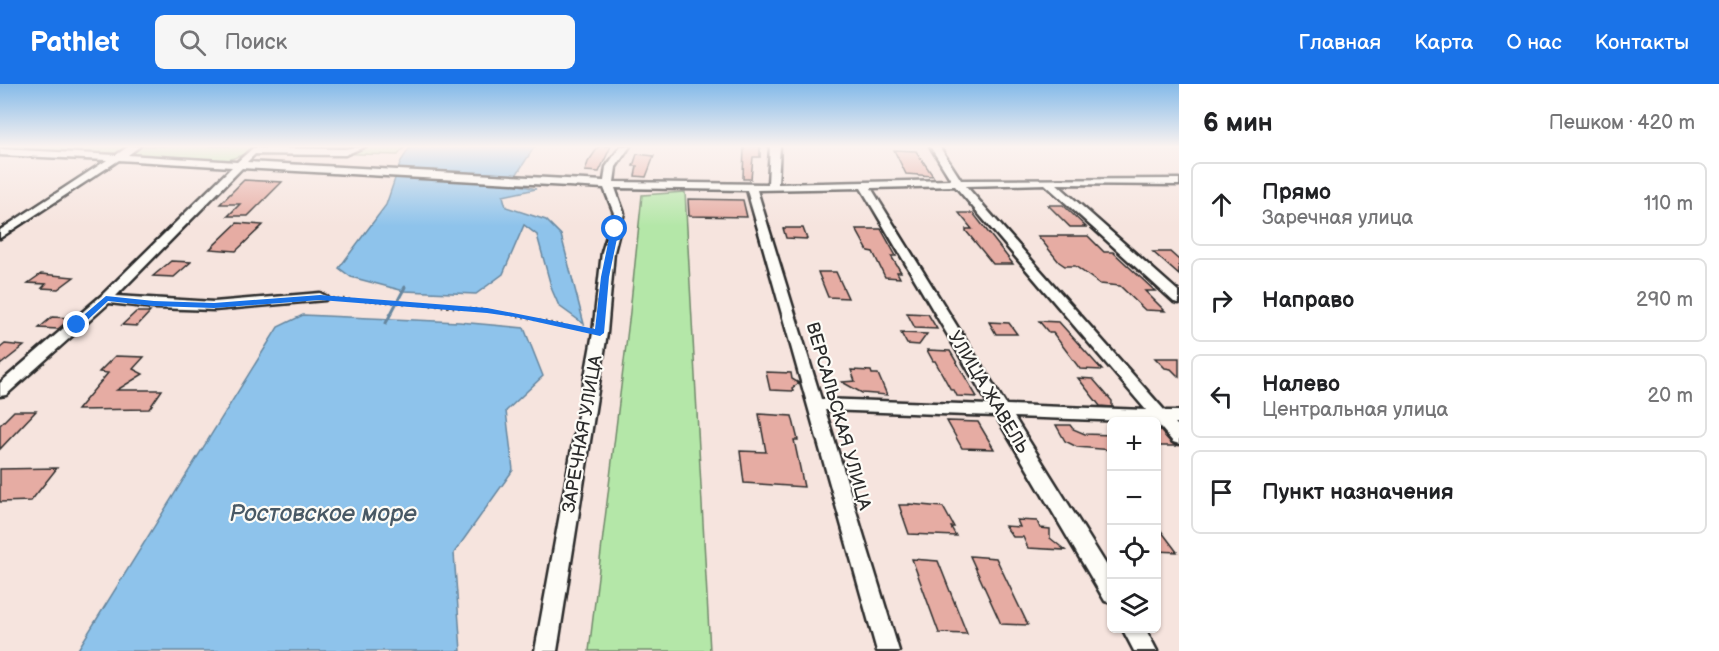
<!DOCTYPE html>
<html lang="ru">
<head>
<meta charset="utf-8">
<style>
	:root { --surface:#fff; --page:#f6f6f6; --text:#202124; --muted:#757577; --line:#e0e0e0; --accent:#1a73e8 }
	body { margin:0; font-family:"Balsamiq Sans",sans-serif; background:var(--page); color:var(--text) }
	.controls { position:absolute; right:18px; bottom:18px; display:grid; overflow:hidden; border-radius:9px; box-shadow:0 2px 4px #0004 }
	.controls button { width:54px; height:54px; display:grid; place-items:center; padding:0; border:0; border-bottom:2px solid var(--line); background:var(--surface); color:var(--text); font:30px sans-serif }
	.stop { position:absolute; width:18px; height:18px; margin:-14px; border:4px solid #1a73e8; border-radius:50%; background:#fff }
	.stop.end { background:#1a73e8; border-color:#fff; box-shadow:0 2px 6px #0008 }
	.list { margin:0; padding:0; list-style:none }
	h2 { display:flex; justify-content:space-between; align-items:center; height:78px; margin:0; padding:0 24px; font-size:26px }
	h2 small { font-size:20px; font-weight:400; color:var(--muted) }
	.list li { display:grid; grid-template-columns:39px 1fr auto; gap:18px; align-items:center; box-sizing:border-box; height:84px; margin:0 12px 12px; padding:0 12px; border:2px solid var(--line); border-radius:9px }
	.list b { display:block; font-size:22px; white-space:nowrap }
	.list p { margin:0; font-size:20px; white-space:nowrap; color:var(--muted) }
	.list em { font-size:20px; font-style:normal; color:var(--muted) }
	.icon { flex:none; width:33px; height:33px; fill:none; stroke:currentColor; stroke-width:2; stroke-linecap:round; stroke-linejoin:round }
	.map { position:relative; flex:none; width:1179px; height:567px; overflow:hidden }
	header { display:flex; align-items:center; gap:36px; box-sizing:border-box; height:84px; padding:0 30px; background:var(--accent); color:#fff }
	header strong { font-size:28px }
	nav { display:flex; gap:33px; margin-inline-start:auto; font-size:21px }
	.search { width:420px; height:54px; background:var(--page); display:flex; align-items:center; gap:15px; box-sizing:border-box; padding:0 21px; border-radius:9px; color:var(--muted); font-size:22px }
	main { display:flex }
	aside { flex:1; background:var(--surface) }
	.map>svg:first-child { display:block }
	.green { fill:#b4e7a8; stroke:#70896a; stroke-width:1.5 }
	.water { fill:#8ec3eb; stroke:#66869e; stroke-width:1.5 }
	.lines { fill:none; stroke-linecap:round; stroke-linejoin:round }
	.stream { stroke:#66869e; stroke-width:3 }
	.building { fill:#e6aca3; stroke:#2b2b2b; stroke-width:1.5 }
	.minor-casing { stroke:#2b2b2b; stroke-width:5 }
	.path { stroke:#2b2b2b; stroke-width:2; stroke-dasharray:1.5 4; stroke-linecap:butt }
	.minor { fill:#fdfcf7; fill-rule:evenodd }
	.route { fill:#1a73e8 }
	.labels { text-anchor:middle; stroke-width:4.5; stroke-linejoin:round; paint-order:stroke }
	.street-label { font-size:18px; fill:#2b2b2b; stroke:#fdfcf7 }
	.near-water-label { font-size:24px; font-style:italic; fill:#495965; stroke:#fdfcf7 }
</style>
</head>
<body>
<header>
<strong>Pathlet</strong>
<div class="search"><svg class="icon" aria-label="search" viewBox="0 0 24 24"><circle cx="10" cy="10" r="6"/><path d="M15 15l6 6"/></svg>Поиск</div>
<nav><a>Главная</a><a>Карта</a><a>О нас</a><a>Контакты</a></nav>
</header>
<main>
<div class="map">
<svg width="1179" height="567" viewBox="0 0 1179 567">
	<rect width="100%" height="100%" fill="#f6e4de"/>
	<filter id="ink" filterUnits="userSpaceOnUse"><feTurbulence type="fractalNoise" baseFrequency=".0167" numOctaves="2"/><feDisplacementMap in="SourceGraphic" scale="12" xChannelSelector="R" yChannelSelector="G"/><feConvolveMatrix kernelMatrix="1 2 1 2 8 2 1 2 1" color-interpolation-filters="sRGB"/></filter>
	<g filter="url(#ink)">
		<g class="green">
			<polygon points="0,62 405,62 398,71 252,67 226,77 0,68"/>
			<polygon points="685,108 710,567 589,567 630,228 642,111"/>
		</g>
		<g class="water">
			<polygon points="411,62 535,62 511,99 536,105 503,112 506,123 546,136 561,151 584,240 559,222 552,206 537,151 524,141 503,190 476,210 404,207 351,193 339,184 386,121 401,77"/>
			<polygon points="303,231 459,238 524,244 543,292 506,327 513,386 454,469 461,567 77,567 278,243"/>
		</g>
		<g class="lines">
			<polyline class="stream" points="386,239 405,203"/>
		</g>
		<g class="building">
			<polygon points="599,62 611,62 599,88 585,87 588,78"/>
			<polygon points="744,62 760,62 760,73 753,73 751,95 743,95"/>
			<polygon points="894,66 916,67 933,92 906,90"/>
			<polygon points="637,70 654,72 646,93 635,92 637,82 633,82"/>
			<polygon points="244,96 282,98 248,132 228,132 240,120 220,120"/>
			<polygon points="688,115 743,116 747,133 689,132"/>
			<polygon points="1048,121 1063,121 1086,143 1070,143"/>
			<polygon points="959,129 973,129 1013,180 993,180 966,147 966,145 972,145"/>
			<polygon points="237,139 263,141 236,167 210,165"/>
			<polygon points="783,144 803,144 807,155 786,154"/>
			<polygon points="856,145 881,145 896,172 891,172 901,188 897,188 900,194 885,193 873,168 868,167"/>
			<polygon points="1038,152 1088,152 1104,168 1113,168 1155,207 1145,207 1165,227 1145,226 1120,202 1100,200 1075,182 1065,182 1059,178"/>
			<polygon points="1153,168 1170,168 1179,176 1179,191"/>
			<polygon points="171,177 191,178 174,193 153,192"/>
			<polygon points="818,188 836,188 848,214 828,213"/>
			<polygon points="41,190 74,193 58,205 42,204 46,200 28,199"/>
			<polygon points="136,228 150,228 137,242 122,241"/>
			<polygon points="907,229 928,230 937,245 915,244"/>
			<polygon points="52,233 71,234 58,245 39,244"/>
			<polygon points="1039,237 1059,238 1102,286 1080,285 1053,249 1049,249"/>
			<polygon points="989,238 1009,239 1017,250 996,250"/>
			<polygon points="901,249 927,250 919,261 907,260"/>
			<polygon points="5,260 24,262 0,281 0,264"/>
			<polygon points="927,266 950,267 977,313 957,312 954,306 951,306 935,277 933,277"/>
			<polygon points="115,272 144,273 133,285 143,290 117,306 162,306 149,325 77,326 108,289 99,288"/>
			<polygon points="1155,274 1179,274 1179,293 1171,285 1165,284"/>
			<polygon points="851,286 871,287 872,290 878,290 887,311 862,309 842,298 855,297"/>
			<polygon points="766,288 791,289 792,295 799,299 792,304 793,307 770,306"/>
			<polygon points="1078,294 1093,295 1112,317 1112,323 1100,322"/>
			<polygon points="14,327 36,327 0,365 0,341"/>
			<polygon points="759,330 792,332 798,356 794,356 804,403 744,399 740,367 766,368"/>
			<polygon points="947,337 978,338 994,365 962,364"/>
			<polygon points="1056,341 1070,341 1073,345 1085,350 1112,351 1112,366 1077,363 1065,357"/>
			<polygon points="1156,342 1171,359 1177,362 1156,362"/>
			<polygon points="57,384 31,417 0,418 0,385"/>
			<polygon points="909,420 943,423 954,443 951,443 956,452 909,450 899,421 909,421"/>
			<polygon points="1017,436 1037,437 1040,444 1050,445 1050,454 1065,466 1028,464 1023,453 1013,453 1005,442 1020,443"/>
			<polygon points="1156,440 1177,468 1156,467"/>
			<polygon points="970,472 996,474 1028,541 1001,540"/>
			<polygon points="912,475 938,477 967,550 939,549"/>
		</g>
		<g class="lines">
			<g class="minor-casing">
				<g id="minor">
					<path d="M129,62H140L128,71L237,78L253,64L344,65L366,62L345,71L255,70L247,78L604,97L606,83L621,62H630L616,83L614,98L768,100L770,62H780L778,100L951,96L930,62H939L961,96L1179,95V101L1057,100L1179,208V219L1174,218L1045,100L966,102L1165,327H1179V339H1175L1179,343V360L1173,358L1156,338L1014,333L1112,490V519L1105,517L996,332L825,326L899,567H877L747,106L615,104L624,129L614,168L607,249L557,567H535L593,249L602,168L614,129L604,104L242,84L116,212L214,218L320,209L327,213L325,216L214,226L154,224L109,219L6,311L0,312V299L101,212L232,83L119,76L0,154V146L107,76L0,71V65L116,71ZM955,102L1146,326L1006,321L871,104ZM861,104L989,321L821,315L757,106Z"/>
					<polygon points="1122,544 1145,544 1157,567 1134,567"/>
				</g>
			</g>
			<polyline class="path" points="332,214 487,226 587,246"/>
			<use href="#minor" class="minor"/>
		</g>
	</g>
	<linearGradient id="sky" x2="0" y2="1"><stop stop-color="#84bae9"/><stop offset="0.44" stop-color="#fbf3f0"/><stop offset="1" stop-color="#fbf3f0" stop-opacity="0"/></linearGradient>
	<rect width="1179" height="142" fill="url(#sky)"/>
	<polygon class="route" points="615,143 619,145 609,193 604,249 600,252 515,233 487,229 320,216 214,224 154,222 108,217 80,243 72,241 106,212 154,217 214,219 320,211 487,224 595,245 601,193 611,145"/>
	<g class="labels">
		<g class="street-label">
			<text transform="translate(989 308) rotate(59)" y="6">УЛИЦА ЖАВЕЛЬ</text>
			<text transform="translate(839 332) rotate(74)" y="6">ВЕРСАЛЬСКАЯ УЛИЦА</text>
			<text transform="translate(582 350) rotate(-80)" y="6">ЗАРЕЧНАЯ УЛИЦА</text>
		</g>
		<g class="near-water-label">
			<text x="323" y="437">Ростовское море</text>
		</g>
	</g>
</svg>
<div class="controls">
<button>+</button>
<button>−</button>
<button><svg class="icon" aria-label="locate" viewBox="0 0 24 24"><circle cx="12" cy="12" r="6"/><path d="M12 2v4M12 18v4M2 12h4M18 12h4"/></svg></button>
<button><svg class="icon" aria-label="layers" viewBox="0 0 24 24"><path d="M12 4l9 5-9 5-9-5zM3 14l9 5 9-5"/></svg></button>
</div>
<div class="stop" style="left:615px;top:145px"></div>
<div class="stop end" style="left:77px;top:241px"></div>
</div>
<aside>
<h2>6 мин<small>Пешком · 420 m</small></h2>
<ul class="list">
<li><svg class="icon" aria-label="ahead" viewBox="0 0 24 24"><path d="M12 20V5M6 11l6-6 6 6"/></svg><div><b>Прямо</b><p>Заречная улица</p></div><em>110 m</em></li>
<li><svg class="icon" aria-label="right" viewBox="0 0 24 24"><path d="M7 20v-9h11M14 6l5 5-5 5"/></svg><div><b>Направо</b></div><em>290 m</em></li>
<li><svg class="icon" aria-label="left" viewBox="0 0 24 24"><path d="M17 20v-9H6M10 6l-5 5 5 5"/></svg><div><b>Налево</b><p>Центральная улица</p></div><em>20 m</em></li>
<li><svg class="icon" aria-label="arrive" viewBox="0 0 24 24"><path d="M6 21V4h12l-3 4 3 4H6"/></svg><div><b>Пункт назначения</b></div></li>
</ul>
</aside>
</main>
</body>
</html>
